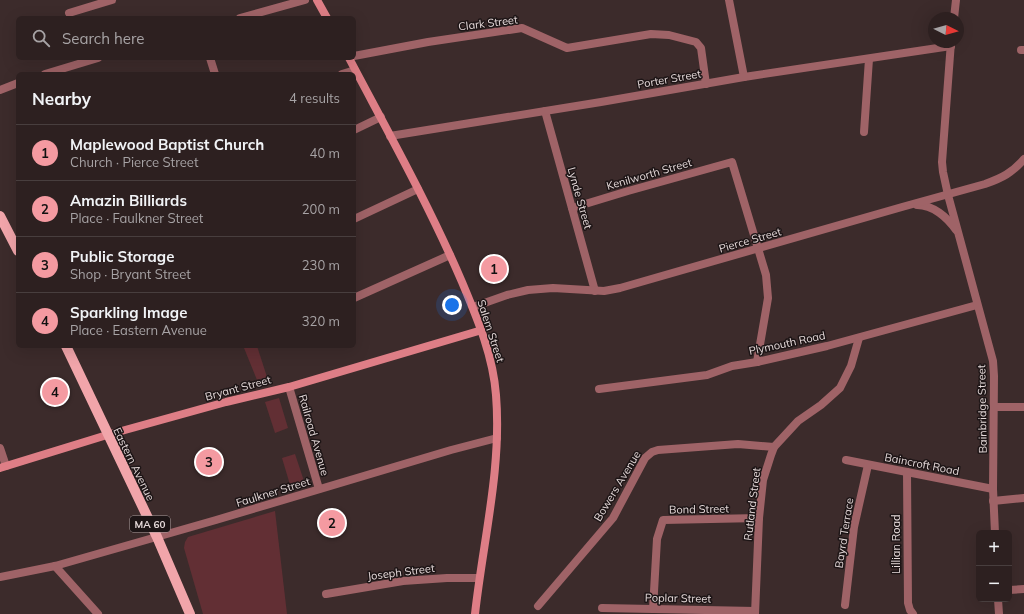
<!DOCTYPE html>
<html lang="en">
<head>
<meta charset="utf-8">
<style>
	:root { --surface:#2d2020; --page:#392d2d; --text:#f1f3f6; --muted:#a7a3a5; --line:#483e3e; --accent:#f49aa1 }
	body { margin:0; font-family:Mulish,sans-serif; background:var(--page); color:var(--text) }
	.controls { position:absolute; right:12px; bottom:12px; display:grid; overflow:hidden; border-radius:6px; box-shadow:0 4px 16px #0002 }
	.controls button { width:36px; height:36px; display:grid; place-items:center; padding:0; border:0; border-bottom:1px solid var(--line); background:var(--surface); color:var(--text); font:20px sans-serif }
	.compass { position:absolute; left:928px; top:12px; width:36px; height:36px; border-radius:50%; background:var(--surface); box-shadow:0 4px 16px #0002; rotate:95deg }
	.you { position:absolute; left:452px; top:305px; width:14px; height:14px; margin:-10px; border:3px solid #fff; border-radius:50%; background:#1a73e8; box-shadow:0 0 0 6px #1a73e833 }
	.badge { display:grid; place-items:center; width:26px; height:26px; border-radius:50%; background:var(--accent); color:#111; font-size:13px; font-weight:700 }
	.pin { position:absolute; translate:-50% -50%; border:2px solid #fff; box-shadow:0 1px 4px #0006 }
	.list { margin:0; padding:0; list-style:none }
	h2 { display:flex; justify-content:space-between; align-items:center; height:52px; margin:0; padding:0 16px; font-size:17px }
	h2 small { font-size:13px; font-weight:400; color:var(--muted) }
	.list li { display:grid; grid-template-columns:26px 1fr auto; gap:12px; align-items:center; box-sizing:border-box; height:56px; padding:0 16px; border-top:1px solid var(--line) }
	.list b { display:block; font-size:15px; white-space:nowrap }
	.list p { margin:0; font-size:13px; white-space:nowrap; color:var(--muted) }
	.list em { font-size:13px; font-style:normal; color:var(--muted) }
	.icon { flex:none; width:22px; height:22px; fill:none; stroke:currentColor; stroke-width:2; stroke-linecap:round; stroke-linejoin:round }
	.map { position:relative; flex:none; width:1024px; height:614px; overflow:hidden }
	.search { position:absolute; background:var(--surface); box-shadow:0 4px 16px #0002; left:16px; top:16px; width:340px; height:44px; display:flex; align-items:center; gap:10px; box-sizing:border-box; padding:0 14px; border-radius:6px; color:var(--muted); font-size:15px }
	.panel { position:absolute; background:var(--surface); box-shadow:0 4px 16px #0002; left:16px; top:72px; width:340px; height:276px; border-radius:6px }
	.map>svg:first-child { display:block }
	.green { fill:#622f34 }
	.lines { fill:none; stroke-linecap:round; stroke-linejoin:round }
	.minor { stroke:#9f6367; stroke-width:8 }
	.tertiary { stroke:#9f6367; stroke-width:8 }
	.secondary { stroke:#de7e86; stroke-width:8 }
	.primary { stroke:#f1a5aa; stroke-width:10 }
	.labels { text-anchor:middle; stroke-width:3; stroke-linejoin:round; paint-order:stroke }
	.shield { fill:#1d1516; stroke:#a99e9e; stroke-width:1 }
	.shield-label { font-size:10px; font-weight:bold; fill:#e5d9d9 }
	.street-label { font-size:11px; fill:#e5d9d9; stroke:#1d1516 }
</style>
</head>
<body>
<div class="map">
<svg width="1024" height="614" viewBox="0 0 1024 614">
	<rect width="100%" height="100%" fill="#3c2b2b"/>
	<g class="green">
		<polygon points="249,346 257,346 267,377 257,380 244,348"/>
		<polygon points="279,398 288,428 275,433 265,402"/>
		<polygon points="295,454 305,484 291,488 282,458"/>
		<polygon points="275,511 287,614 203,614 184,548 185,542 188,537"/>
	</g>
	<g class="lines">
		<g class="minor">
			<polyline points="729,0 744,77"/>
			<polyline points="69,13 112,0"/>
			<polyline points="240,18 305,0"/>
			<polyline points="954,18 956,0"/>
			<polyline points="1021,50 1024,50"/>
			<polyline points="354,56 428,42 522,28 567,48 651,34 669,35 696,42 701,48 706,84"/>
			<polyline points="210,58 215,74"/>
			<polyline points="45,74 98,58"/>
			<polyline points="342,74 355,70"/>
			<polyline points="0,90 18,83"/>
			<polyline points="545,111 595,291"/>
			<polyline points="354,130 381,117"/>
			<polyline points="864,132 869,59"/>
			<polyline points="390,136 601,102 744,77 951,46"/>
			<polyline points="948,195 943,172 942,162 951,42"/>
			<polyline points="572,208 628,191 732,162 766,275 768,298 757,362"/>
			<polyline points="354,219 418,189"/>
			<polyline points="354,298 450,255"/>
			<polyline points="289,387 319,489"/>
			<polyline points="599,389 707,375 732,366 757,362 827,346 977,305"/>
			<polyline points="994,407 1024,407"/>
			<polyline points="0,448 6,466"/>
			<polyline points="846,460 993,489"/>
			<polyline points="907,472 908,603 910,610 913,614"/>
			<polyline points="993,501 1024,498"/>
			<polyline points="55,566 98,614"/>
			<polyline points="0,577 55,566 216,520 451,450 497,438"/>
			<polyline points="1009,590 1024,589"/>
			<polyline points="326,594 403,581 447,578 479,578"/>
			<polyline points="845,605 854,527 868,465"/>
			<polyline points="538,606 613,518 645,458 652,452 658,450 738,444 774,447"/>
			<polyline points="602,608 755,611"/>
			<polyline points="653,609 657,539 663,520 759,518"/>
			<polyline points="755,614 759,518 763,480 771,455 774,447 798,421 821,405 840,388 851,366 859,338"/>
		</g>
		<g class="tertiary">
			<polyline points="948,195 993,361 994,376 993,489 995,533"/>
			<path d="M917,205C933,205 947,217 956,230"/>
			<path d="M473,307L507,295L528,290L553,288L604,291L620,288L902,207L985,184C1002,178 1012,173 1024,159"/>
			<polyline points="998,599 999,614"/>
		</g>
		<g class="secondary">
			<polyline points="317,0 327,18"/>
			<path d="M349,58C388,132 429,205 462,282C477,318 493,355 496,395C502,468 483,541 475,614"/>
			<polyline points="0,468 107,435 226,402 289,387 482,330"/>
		</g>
		<g class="primary">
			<polyline points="0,216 18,251"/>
			<polyline points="66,346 157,537 190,614"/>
		</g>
	</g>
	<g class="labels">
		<rect class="shield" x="130" y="516" width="40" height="16" rx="3"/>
		<g class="shield-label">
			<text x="150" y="528">MA 60</text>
		</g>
		<g class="street-label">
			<text transform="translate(488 23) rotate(-7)" y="4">Clark Street</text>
			<text transform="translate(669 79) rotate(-10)" y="4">Porter Street</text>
			<text transform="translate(649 174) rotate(-16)" y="4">Kenilworth Street</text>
			<text transform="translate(580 198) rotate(74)" y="4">Lynde Street</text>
			<text transform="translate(750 240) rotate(-16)" y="4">Pierce Street</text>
			<text transform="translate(491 331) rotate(72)" y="4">Salem Street</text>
			<text transform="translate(787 343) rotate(-12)" y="4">Plymouth Road</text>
			<text transform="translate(238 388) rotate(-15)" y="4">Bryant Street</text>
			<text transform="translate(982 409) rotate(-91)" y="4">Bainbridge Street</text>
			<text transform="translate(314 435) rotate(74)" y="4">Railroad Avenue</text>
			<text transform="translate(134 464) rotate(64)" y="4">Eastern Avenue</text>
			<text transform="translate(922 464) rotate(11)" y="4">Baincroft Road</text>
			<text transform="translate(617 486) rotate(-59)" y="4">Bowers Avenue</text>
			<text transform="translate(273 492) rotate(-17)" y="4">Faulkner Street</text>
			<text transform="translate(752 504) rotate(-83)" y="4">Rutland Street</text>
			<text transform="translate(699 509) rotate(-1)" y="4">Bond Street</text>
			<text transform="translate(844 533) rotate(-81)" y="4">Bayrd Terrace</text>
			<text transform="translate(896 544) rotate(-90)" y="4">Lillian Road</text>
			<text transform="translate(401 572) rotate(-7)" y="4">Joseph Street</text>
			<text transform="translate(678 598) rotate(1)" y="4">Poplar Street</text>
		</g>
	</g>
</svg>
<div class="controls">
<button>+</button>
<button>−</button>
</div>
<svg class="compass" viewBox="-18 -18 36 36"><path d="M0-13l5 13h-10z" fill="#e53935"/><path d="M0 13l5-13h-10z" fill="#a7a3a5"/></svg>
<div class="you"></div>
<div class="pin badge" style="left:494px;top:269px">1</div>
<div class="pin badge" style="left:332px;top:523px">2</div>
<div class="pin badge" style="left:209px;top:462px">3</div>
<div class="pin badge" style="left:55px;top:392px">4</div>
<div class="search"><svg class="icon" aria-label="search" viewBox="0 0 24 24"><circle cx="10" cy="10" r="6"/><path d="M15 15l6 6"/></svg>Search here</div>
<section class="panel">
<h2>Nearby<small>4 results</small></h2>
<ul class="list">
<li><span class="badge">1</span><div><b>Maplewood Baptist Church</b><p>Church · Pierce Street</p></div><em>40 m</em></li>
<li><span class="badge">2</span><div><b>Amazin Billiards</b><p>Place · Faulkner Street</p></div><em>200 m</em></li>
<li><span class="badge">3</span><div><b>Public Storage</b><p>Shop · Bryant Street</p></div><em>230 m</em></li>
<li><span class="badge">4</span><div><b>Sparkling Image</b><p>Place · Eastern Avenue</p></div><em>320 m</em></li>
</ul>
</section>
</div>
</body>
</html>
